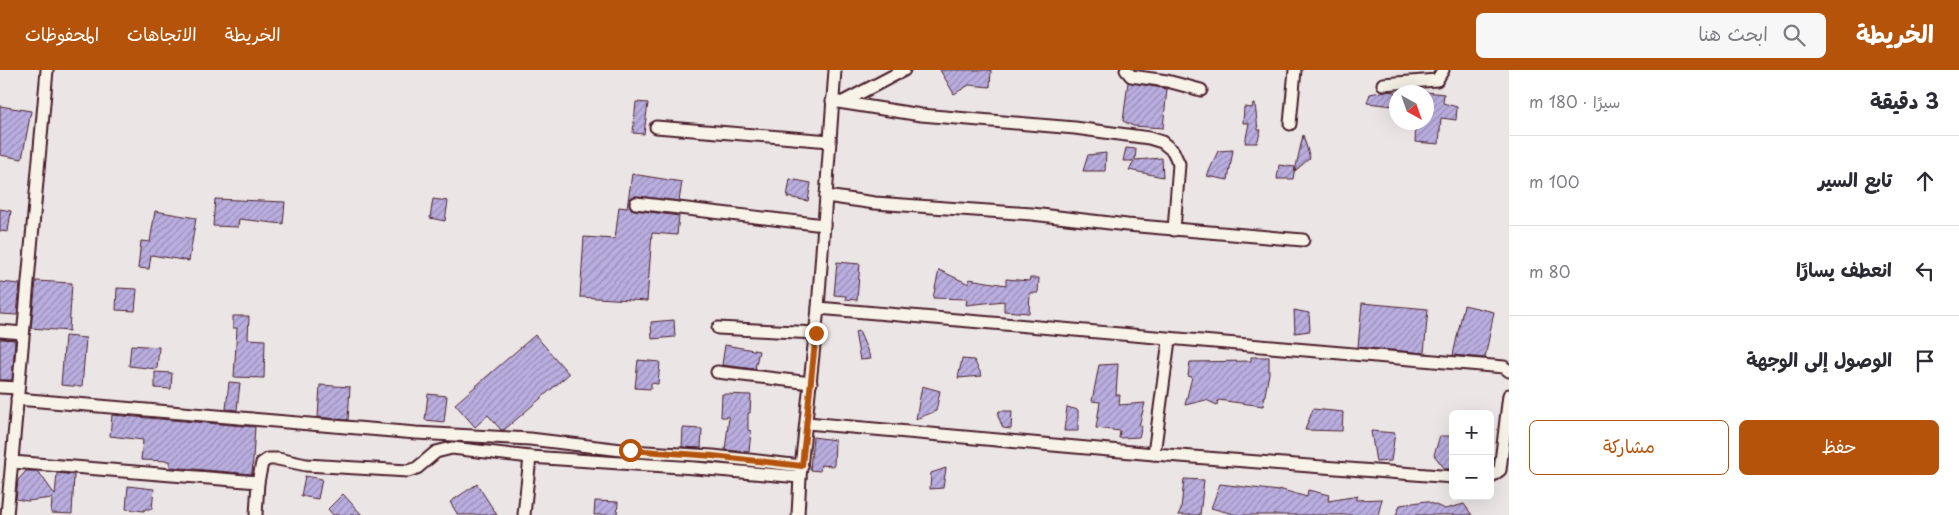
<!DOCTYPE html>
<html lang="ar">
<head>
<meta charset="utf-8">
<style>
	:root { --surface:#fff; --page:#f7f7f7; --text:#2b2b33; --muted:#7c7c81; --line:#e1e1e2; --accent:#b45309 }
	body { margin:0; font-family:"Playpen Sans","Playpen Sans Arabic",sans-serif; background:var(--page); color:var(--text); direction:rtl }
	.controls { position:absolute; right:15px; bottom:15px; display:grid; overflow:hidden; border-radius:8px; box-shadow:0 5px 20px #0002 }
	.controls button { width:45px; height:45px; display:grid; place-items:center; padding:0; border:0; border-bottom:1px solid var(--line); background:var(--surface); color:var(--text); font:25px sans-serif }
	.compass { position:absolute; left:1389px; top:15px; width:45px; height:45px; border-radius:50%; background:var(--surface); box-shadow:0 5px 20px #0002; rotate:140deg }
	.stop { position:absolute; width:15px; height:15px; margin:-11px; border:4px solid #b45309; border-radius:50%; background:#fff }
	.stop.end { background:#b45309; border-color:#fff; box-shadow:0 1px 5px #0008 }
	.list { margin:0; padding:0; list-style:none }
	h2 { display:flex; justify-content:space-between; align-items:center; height:65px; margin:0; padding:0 20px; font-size:21px }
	h2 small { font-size:16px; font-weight:400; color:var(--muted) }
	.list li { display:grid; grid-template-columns:32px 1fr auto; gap:15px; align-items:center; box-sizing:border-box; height:90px; padding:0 20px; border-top:1px solid var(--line) }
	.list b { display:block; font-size:19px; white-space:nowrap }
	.list em { font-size:16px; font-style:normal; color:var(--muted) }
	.actions { display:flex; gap:10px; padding:15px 20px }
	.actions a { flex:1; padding:11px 0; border:1px solid var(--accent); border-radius:8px; text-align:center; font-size:18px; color:var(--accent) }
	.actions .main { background:var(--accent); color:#fff }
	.icon { flex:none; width:28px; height:28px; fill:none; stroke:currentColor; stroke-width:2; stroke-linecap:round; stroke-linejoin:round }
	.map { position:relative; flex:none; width:1509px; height:445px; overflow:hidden; direction:ltr }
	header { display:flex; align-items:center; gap:30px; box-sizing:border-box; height:70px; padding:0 25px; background:var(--accent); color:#fff }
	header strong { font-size:24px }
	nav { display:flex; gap:28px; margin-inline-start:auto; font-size:18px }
	.search { width:350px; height:45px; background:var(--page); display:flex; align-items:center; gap:12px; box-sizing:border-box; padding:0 18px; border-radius:8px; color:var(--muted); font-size:19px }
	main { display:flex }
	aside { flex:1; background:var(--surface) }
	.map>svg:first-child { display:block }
	.building { fill:url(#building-hatch); stroke:#4a1f2b }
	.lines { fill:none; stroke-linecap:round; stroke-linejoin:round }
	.minor-casing { stroke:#4a1f2b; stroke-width:15 }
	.minor { stroke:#f7f3e8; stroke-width:11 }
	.route { stroke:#b45309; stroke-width:6 }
</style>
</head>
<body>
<header>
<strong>الخريطة</strong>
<div class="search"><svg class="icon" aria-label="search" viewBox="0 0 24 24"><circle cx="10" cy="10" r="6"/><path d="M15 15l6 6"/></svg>ابحث هنا</div>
<nav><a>الخريطة</a><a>الاتجاهات</a><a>المحفوظات</a></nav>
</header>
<main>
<aside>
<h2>3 دقيقة<small>سيرًا · 180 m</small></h2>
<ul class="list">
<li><svg class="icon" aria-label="ahead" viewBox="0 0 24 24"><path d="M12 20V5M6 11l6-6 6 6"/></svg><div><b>تابع السير</b></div><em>100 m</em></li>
<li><svg class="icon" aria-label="left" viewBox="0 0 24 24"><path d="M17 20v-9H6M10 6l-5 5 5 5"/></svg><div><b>انعطف يسارًا</b></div><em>80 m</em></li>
<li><svg class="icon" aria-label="arrive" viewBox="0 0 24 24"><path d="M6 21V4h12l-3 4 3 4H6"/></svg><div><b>الوصول إلى الوجهة</b></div></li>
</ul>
<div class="actions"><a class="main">حفظ</a><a>مشاركة</a></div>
</aside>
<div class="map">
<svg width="1509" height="445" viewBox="0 0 1509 445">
	<defs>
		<pattern id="building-hatch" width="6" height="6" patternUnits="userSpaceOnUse" patternTransform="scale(1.25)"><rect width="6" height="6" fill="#b9aedf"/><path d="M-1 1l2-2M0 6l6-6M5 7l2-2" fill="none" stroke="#988db5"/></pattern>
	</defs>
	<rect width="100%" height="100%" fill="#ebe5e6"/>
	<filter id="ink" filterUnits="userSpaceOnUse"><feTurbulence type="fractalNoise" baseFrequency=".02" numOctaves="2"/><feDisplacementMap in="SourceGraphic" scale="10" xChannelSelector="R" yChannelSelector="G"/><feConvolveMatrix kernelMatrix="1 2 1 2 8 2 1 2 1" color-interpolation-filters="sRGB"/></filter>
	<g filter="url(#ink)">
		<g class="building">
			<polygon points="940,0 991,0 990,17 969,15 954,24"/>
			<polygon points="1128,12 1167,19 1163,58 1133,56 1123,51"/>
			<polygon points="1386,21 1396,22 1394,36 1367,33 1370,24"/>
			<polygon points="1426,22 1444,24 1443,33 1457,37 1456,50 1441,48 1439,74 1415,72 1416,52 1426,52"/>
			<polygon points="636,32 648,33 644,64 633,63"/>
			<polygon points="1253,34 1255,34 1258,60 1261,60 1257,73 1245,73 1249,53 1243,53 1244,37 1252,38"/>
			<polygon points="0,36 31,41 22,89 0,85"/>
			<polygon points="1303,65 1310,88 1295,101"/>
			<polygon points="1126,78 1136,79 1135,90 1162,88 1163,107 1129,100 1134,91 1123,91"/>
			<polygon points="1233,80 1228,110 1207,106 1218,81"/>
			<polygon points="1106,83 1105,101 1083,101 1088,85"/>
			<polygon points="1279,95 1295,97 1293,109 1277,109"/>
			<polygon points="632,104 682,112 679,131 636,126 630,128 629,133 631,139 635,140 679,146 677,165 652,163 647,231 580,227 584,167 615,169 619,137 627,138"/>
			<polygon points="790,109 811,113 808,131 787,127"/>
			<polygon points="215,129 285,132 283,154 239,149 238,157 213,156"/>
			<polygon points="433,129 448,131 445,151 430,148"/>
			<polygon points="0,139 11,141 8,162 0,161"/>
			<polygon points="155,141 196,148 189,191 151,185 149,199 138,198 141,171 150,172"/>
			<polygon points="837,192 860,194 857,230 845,229 846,226 834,225"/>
			<polygon points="939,200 969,214 969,209 1006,215 1006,209 1029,211 1030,208 1039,208 1038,223 1030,223 1029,243 1004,241 1004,231 966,235 967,229 933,228"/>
			<polygon points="36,211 72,213 69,261 31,258"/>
			<polygon points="0,212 20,214 17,245 0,244"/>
			<polygon points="117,218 137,219 135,241 116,240"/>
			<polygon points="1362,233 1428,239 1424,283 1358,277"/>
			<polygon points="1464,235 1494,242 1485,288 1453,285"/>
			<polygon points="1294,240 1309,243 1310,261 1295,263"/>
			<polygon points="233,246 249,246 248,269 265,270 264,308 234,307 237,258 233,258"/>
			<polygon points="674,250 675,267 652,269 651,252"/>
			<polygon points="859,261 871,289 860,290 855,262"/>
			<polygon points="535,265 569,304 504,360 501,360 488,345 475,357 455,334"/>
			<polygon points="65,266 86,268 82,317 61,315"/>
			<polygon points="0,269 15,270 12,310 0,310"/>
			<polygon points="131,275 159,277 157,299 129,296"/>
			<polygon points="725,275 759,281 755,299 722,295"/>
			<polygon points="1251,287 1269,287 1269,303 1263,336 1218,330 1217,335 1206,330 1185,335 1192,307 1188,306 1190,292 1251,291"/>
			<polygon points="962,289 974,290 982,306 958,308"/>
			<polygon points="638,290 660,292 658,314 651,313 651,319 635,318"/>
			<polygon points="1118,294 1116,325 1120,325 1119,335 1145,333 1139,356 1142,356 1139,367 1119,368 1120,361 1096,358 1100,332 1092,331 1099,295"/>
			<polygon points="155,302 172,303 171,319 155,318"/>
			<polygon points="229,312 240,313 237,340 226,339"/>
			<polygon points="320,315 350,317 348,350 318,347"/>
			<polygon points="922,316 940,321 936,341 916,349"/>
			<polygon points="428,324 447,326 444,352 425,350"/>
			<polygon points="722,324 751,325 750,343 748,343 748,360 751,361 749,382 725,380 729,347 721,347"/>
			<polygon points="1067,337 1078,340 1078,361 1064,361"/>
			<polygon points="1313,339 1343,342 1342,361 1305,360"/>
			<polygon points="999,341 1012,341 1011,359 1003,358 998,346"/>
			<polygon points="112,345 255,357 252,404 170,397 170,391 141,390 143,370 110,366"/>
			<polygon points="683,358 702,359 701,378 682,377"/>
			<polygon points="1371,361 1395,363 1391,391 1376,392"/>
			<polygon points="1440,366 1453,366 1453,398 1450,399 1445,399 1434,385"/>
			<polygon points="813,367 835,370 834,396 821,395 820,401 810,400"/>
			<polygon points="946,398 943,418 930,419 931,403"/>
			<polygon points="26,401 36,401 41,405 55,425 57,403 74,405 72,444 51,443 52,428 27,431 16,429 18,410"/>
			<polygon points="305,406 322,409 318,429 301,426"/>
			<polygon points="1184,409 1204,410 1200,445 1178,445 1181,439"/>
			<polygon points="477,414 497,445 458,445 450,432"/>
			<polygon points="1220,414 1279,421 1279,419 1307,427 1308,420 1329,425 1328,431 1358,426 1356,430 1382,429 1378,445 1237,445 1211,438"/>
			<polygon points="128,416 154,419 152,439 145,439 144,441 126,439"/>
			<polygon points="343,424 362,445 333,445 328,439"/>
			<polygon points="595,431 618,432 617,445 594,445"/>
			<polygon points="1426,431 1445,439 1464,434 1472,445 1396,445 1400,435"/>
		</g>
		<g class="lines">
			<g class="minor-casing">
				<g id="minor">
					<polyline points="1126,0 1131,6 1167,11 1201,20"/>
					<polyline points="1383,14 1437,10 1443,0"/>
					<polyline points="832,31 921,45 1075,58 1149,68 1162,72 1173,81 1179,94 1174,160"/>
					<polyline points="843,32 904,0"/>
					<polyline points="1290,54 1295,0"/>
					<polyline points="656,57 830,71"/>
					<polyline points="826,126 875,133 1032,144 1127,155 1303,170"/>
					<polyline points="636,133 824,155"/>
					<polyline points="818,238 1504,297 1509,301"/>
					<polyline points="718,258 816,263"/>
					<polyline points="0,261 23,263"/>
					<polyline points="717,302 811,313"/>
					<polyline points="0,317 18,318"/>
					<polyline points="17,329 416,363 530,369 630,381 713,386 802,396"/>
					<polyline points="807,353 1154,384 1453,407"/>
					<polyline points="1154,384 1169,270"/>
					<polyline points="12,392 258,412 256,445"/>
					<polyline points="1490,407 1500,400 1509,325"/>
					<polyline points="258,412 262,393 268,389 278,389 306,395 408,401 417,398 436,382 452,378 530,387 695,398 800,407"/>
					<polyline points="7,445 47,0"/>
					<polyline points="524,445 530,387"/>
					<polyline points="798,445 800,407 818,238 835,0"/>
				</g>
			</g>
			<use href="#minor" class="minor"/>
		</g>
	</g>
	<g class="lines" filter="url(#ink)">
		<polyline class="route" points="630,380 713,386 802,396 816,263"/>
	</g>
</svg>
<div class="controls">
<button>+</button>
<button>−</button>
</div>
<svg class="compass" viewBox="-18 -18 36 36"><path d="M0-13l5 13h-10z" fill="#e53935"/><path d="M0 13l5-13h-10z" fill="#7c7c81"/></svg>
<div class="stop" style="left:630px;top:380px"></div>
<div class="stop end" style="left:816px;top:263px"></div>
</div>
</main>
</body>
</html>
